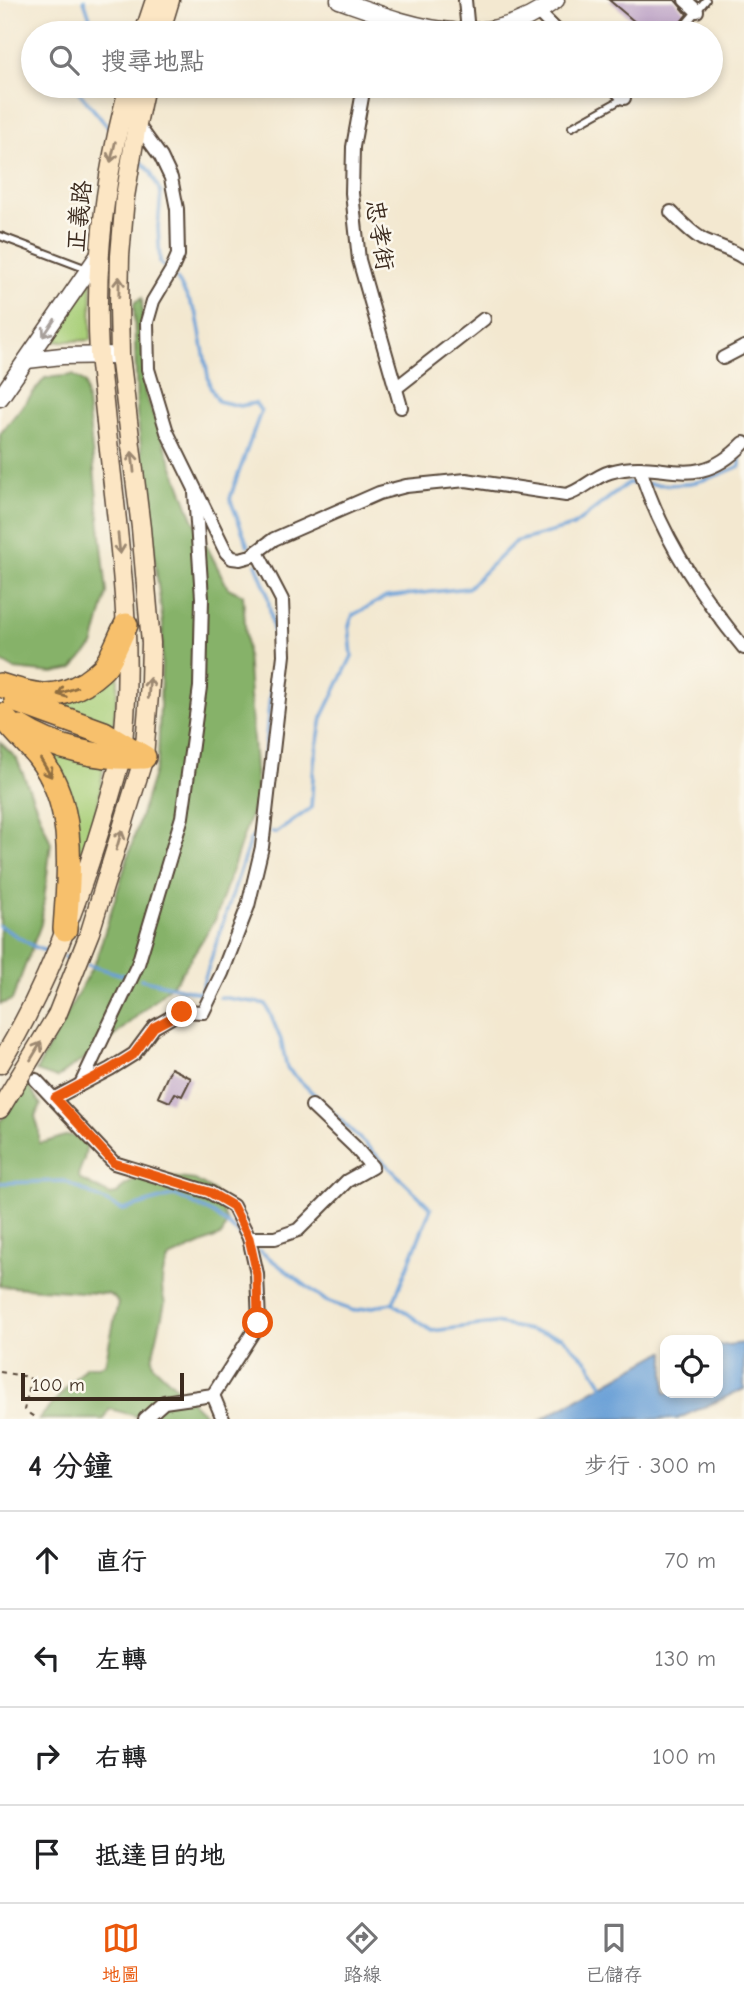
<!DOCTYPE html>
<html lang="zh-TW">
<head>
<meta charset="utf-8">
<style>
	:root { --surface:#fff; --page:#f2f2f2; --text:#202124; --muted:#757577; --line:#e0e0e0; --accent:#ea580c }
	body { margin:0; font-family:"Comic Neue","LXGW WenKai TC",sans-serif; background:var(--page); color:var(--text) }
	.controls { position:absolute; right:21px; bottom:21px; display:grid; overflow:hidden; border-radius:14px; box-shadow:0 4px 10px #0003 }
	.controls button { width:63px; height:63px; display:grid; place-items:center; padding:0; border:0; border-bottom:2px solid var(--line); background:var(--surface); color:var(--text); font:35px sans-serif }
	.scale { position:absolute; left:21px; bottom:18px; width:163px; box-sizing:border-box; padding-left:7px; border:4px solid #3b2a1e; border-top:0; font-size:19px; line-height:24px; white-space:nowrap; color:#3b2a1e; -webkit-text-stroke:5px #fbf7ec; paint-order:stroke }
	.stop { position:absolute; width:21px; height:21px; margin:-16px; border:5px solid #ea580c; border-radius:50%; background:#fff }
	.stop.end { background:#ea580c; border-color:#fff; box-shadow:0 2px 7px #0008 }
	.list { margin:0; padding:0; list-style:none }
	h2 { display:flex; justify-content:space-between; align-items:center; height:91px; margin:0; padding:0 28px; font-size:30px }
	h2 small { font-size:23px; font-weight:400; color:var(--muted) }
	.list li { display:grid; grid-template-columns:46px 1fr auto; gap:21px; align-items:center; box-sizing:border-box; height:98px; padding:0 28px; border-top:2px solid var(--line) }
	.list b { display:block; font-size:26px; white-space:nowrap }
	.list em { font-size:23px; font-style:normal; color:var(--muted) }
	.icon { flex:none; width:38px; height:38px; fill:none; stroke:currentColor; stroke-width:2; stroke-linecap:round; stroke-linejoin:round }
	.map { position:relative; flex:none; width:744px; height:1419px; overflow:hidden }
	.search { position:absolute; background:var(--surface); box-shadow:0 4px 10px #0003; left:21px; right:21px; top:21px; height:77px; display:flex; align-items:center; gap:18px; box-sizing:border-box; padding:0 24px; border-radius:38px; color:var(--muted); font-size:26px }
	.sheet { height:483px; background:var(--surface) }
	nav { display:flex; justify-content:space-around; align-items:center; box-sizing:border-box; height:98px; border-top:2px solid var(--line); background:var(--surface); font-size:19px; color:var(--muted) }
	nav a { display:grid; justify-items:center; gap:4px }
	nav .on { color:var(--accent) }
	.map>svg:first-child { display:block }
	.green { fill:#a9cf79; stroke:#727c4c; stroke-width:2 }
	.forest { fill:#86b269; stroke:#606e44; stroke-width:2 }
	.water { fill:#6aa0d7; stroke:#52657a; stroke-width:2 }
	.lines { fill:none; stroke-linecap:round; stroke-linejoin:round }
	.stream { stroke:#6aa0d7; stroke-width:3.5 }
	.building { fill:#ba9fc4 }
	.minor-tunnel { stroke:#cec2ac; stroke-width:12; stroke-dasharray:12 6; stroke-linecap:butt }
	.service-casing { stroke:#574639; stroke-width:10 }
	.minor-casing { stroke:#574639; stroke-width:16 }
	.tertiary-casing { stroke:#574639; stroke-width:19 }
	.secondary-casing { stroke:#574639; stroke-width:21 }
	.motorway-casing { stroke:#574639; stroke-width:26 }
	.path { stroke:#574639; stroke-width:2; stroke-dasharray:5 5; stroke-linecap:butt }
	.service { stroke:#fff; stroke-width:6 }
	.minor { stroke:#fff; stroke-width:12 }
	.tertiary { stroke:#fff; stroke-width:16 }
	.secondary { stroke:#fce6c4; stroke-width:18 }
	.motorway { stroke:#f7c06c; stroke-width:23 }
	.oneway { stroke:#9c8871 }
	.oneway2 { stroke:#a79f9a }
	.oneway3 { stroke:#906e41 }
	.route { stroke:#ea580c; stroke-width:9 }
	.labels { text-anchor:middle; stroke-width:5; stroke-linejoin:round; paint-order:stroke }
	.street-label { font-size:24px; fill:#3b2a1e; stroke:#fbf7ec }
</style>
</head>
<body>
<div class="map">
<svg width="744" height="1419" viewBox="0 0 744 1419">
	<rect width="100%" height="100%" fill="#fbf7ec"/>
	<filter id="ink" filterUnits="userSpaceOnUse"><feTurbulence type="fractalNoise" baseFrequency=".0143" numOctaves="2"/><feDisplacementMap in="SourceGraphic" scale="14" xChannelSelector="R" yChannelSelector="G"/><feConvolveMatrix kernelMatrix="1 2 1 2 8 2 1 2 1" color-interpolation-filters="sRGB"/></filter>
	<filter id="wash" filterUnits="userSpaceOnUse"><feTurbulence type="fractalNoise" baseFrequency=".00686" numOctaves="4" result="noise"/><feDisplacementMap in="SourceGraphic" scale="28" xChannelSelector="R" yChannelSelector="G"/><feGaussianBlur stdDeviation="1.57" result="paint"/><feColorMatrix in="noise" values="0 0 0 0 0 0 0 0 0 0 0 0 0 0 0 0 0 1.4 0 .05"/><feComposite in="paint" operator="in"/></filter>
	<g filter="url(#wash)">
		<rect width="100%" height="100%" fill="#f3e8d0"/>
		<g class="green">
			<polygon points="92,276 91,340 49,342"/>
			<polygon points="117,664 118,682 113,730 53,702"/>
			<polygon points="43,747 104,761 99,801 79,867"/>
		</g>
		<g class="forest">
			<polygon points="142,298 145,393 193,519 228,588 243,595 257,796 215,920 177,980 109,1041 57,1078 36,1071 96,960 158,760 163,625 137,414 134,303"/>
			<polygon points="73,375 85,383 107,593 93,646 72,669 53,673 14,669 0,661 0,434 45,378"/>
			<polygon points="0,742 17,759 51,843 41,924 12,1000 0,1004"/>
			<path d="M28,1085L41,1105L35,1116L39,1130V1143C60,1142 67,1126 87,1144L84,1159L78,1175L81,1180L110,1195L117,1194L124,1186L142,1176L150,1175L195,1180L215,1192L227,1222L222,1235L169,1258C161,1272 160,1289 165,1303L152,1359L154,1366L208,1417L209,1419H147L110,1409L104,1419H39L86,1366H99L105,1364L118,1303L114,1297L108,1294L0,1286V1122Z"/>
		</g>
		<polygon class="water" points="744,1343 744,1389 677,1419 542,1419 662,1352 665,1352 665,1393 718,1393 718,1346"/>
		<g class="lines">
			<g class="stream">
				<polyline points="84,0 95,33"/>
				<polyline points="79,86 77,90 109,128"/>
				<polyline points="140,161 150,171 161,193 158,227 160,263 163,266"/>
				<polyline points="177,279 197,315 210,387 218,401 240,406 255,403 261,411 234,486 230,499 248,546"/>
				<path d="M648,484C688,487 704,482 740,466V450"/>
				<polyline points="256,564 267,592 275,642 257,832"/>
				<polyline points="272,832 276,833 311,808 314,762 322,718 352,656 349,625 353,615 386,597 468,588 515,542 573,526 628,483 641,484"/>
				<polyline points="0,926 35,947 46,951"/>
				<polyline points="64,957 69,959"/>
				<polyline points="88,965 123,975"/>
				<polyline points="141,979 200,993"/>
				<polyline points="202,994 200,993 250,840 258,830"/>
				<polyline points="220,997 266,1004 281,1040 287,1068 431,1208 393,1303 432,1331 495,1323 562,1337 588,1362 604,1387"/>
				<polyline points="0,1183 64,1181 123,1210 175,1195 214,1214 241,1235"/>
				<polyline points="260,1251 326,1301 354,1311 392,1303"/>
			</g>
		</g>
		<g id="blocks">
			<g class="building">
				<polygon points="609,0 675,0 687,14 672,33 636,33 641,27"/>
				<polygon points="171,1068 191,1078 182,1096 175,1093 170,1102 158,1097"/>
			</g>
		</g>
	</g>
	<g filter="url(#ink)">
		<use href="#blocks" fill-opacity="0" stroke="#574639" stroke-width="2"/>
		<g class="lines">
			<polyline class="minor-tunnel" points="7,1046 36,1080"/>
			<g class="service-casing">
				<g id="service">
					<polyline points="678,33 706,0"/>
					<polyline points="572,127 624,98 634,86"/>
					<polyline points="0,236 87,269"/>
				</g>
			</g>
			<g class="minor-casing">
				<g id="minor">
					<polyline points="465,0 468,32"/>
					<polyline points="685,0 697,11"/>
					<polyline points="538,12 559,33"/>
					<polyline points="373,33 377,13"/>
					<polyline points="364,86 353,147 352,193 359,260 401,407"/>
					<polyline points="612,86 624,98"/>
					<path d="M137,124L161,157L171,178L177,209L178,255L171,271L153,301L147,322L148,369L167,432L226,552L232,558L240,559L251,556L274,539L379,493L406,486L466,480L566,495C582,491 593,477 610,472C663,456 693,496 744,443"/>
					<path d="M671,212C681,222 690,232 702,239C716,246 731,249 744,258"/>
					<polyline points="723,358 744,347"/>
					<polyline points="396,388 484,319"/>
					<path d="M640,468C660,535 700,595 744,648"/>
					<polyline points="36,1080 114,1163 209,1192 233,1206 249,1238 257,1274 259,1323 213,1395 164,1402 145,1419"/>
					<polyline points="81,1084 138,964 182,817 200,687 202,598 195,493"/>
					<polyline points="55,1098 110,1069 134,1054 154,1027 182,1011 203,1012 222,973 248,906 262,847 284,655 282,600 257,552"/>
					<polyline points="249,1238 275,1238 298,1230 347,1181 372,1167 355,1147 312,1106"/>
					<polyline points="213,1395 223,1419"/>
				</g>
			</g>
			<g class="tertiary-casing">
				<g id="tertiary">
					<path d="M339,0C416,27 482,55 556,0"/>
					<polyline points="27,360 62,356 120,355"/>
					<polyline points="0,398 98,256"/>
				</g>
			</g>
			<g class="secondary-casing">
				<g id="secondary">
					<polyline points="144,33 155,0"/>
					<polyline points="160,33 170,0"/>
					<path d="M0,1064C57,970 92,863 121,758C136,647 118,534 106,423C104,401 101,377 99,354C94,263 105,173 129,86"/>
					<polyline points="0,1109 57,1015 90,932 144,757 150,682 151,643 141,528 120,355 119,305 120,256 125,197 137,124 145,86"/>
				</g>
			</g>
			<g class="motorway-casing">
				<g id="motorway">
					<path d="M0,685C33,695 53,702 85,683C92,678 101,672 106,665C114,653 119,638 126,625"/>
					<polyline points="16,701 104,733 144,757"/>
					<path d="M2,715C13,730 27,742 38,756C77,805 69,870 65,929"/>
					<path d="M20,727C54,749 100,759 141,757"/>
				</g>
			</g>
			<polyline class="path" points="0,1372 29,1377 31,1381 24,1410 37,1419"/>
			<use href="#service" class="service"/>
			<use href="#minor" class="minor"/>
			<use href="#tertiary" class="tertiary"/>
			<use href="#secondary" class="secondary"/>
			<use href="#motorway" class="motorway"/>
		</g>
		<defs><path id="oneway-shaft" d="M-6 0H5M1.5-3L5.5 0L1.5 3" fill="none" stroke-width="1.6" stroke-linecap="round" stroke-linejoin="round" transform="scale(1.75)"/></defs>
		<g class="oneway">
			<use href="#oneway-shaft" transform="translate(113 152) rotate(103)"/>
			<use href="#oneway-shaft" transform="translate(119 287) rotate(-89)"/>
			<use href="#oneway-shaft" transform="translate(133 462) rotate(-96)"/>
			<use href="#oneway-shaft" transform="translate(119 544) rotate(84)"/>
			<use href="#oneway-shaft" transform="translate(149 688) rotate(-86)"/>
			<use href="#oneway-shaft" transform="translate(119 840) rotate(-74)"/>
			<use href="#oneway-shaft" transform="translate(36 1051) rotate(-59)"/>
		</g>
		<use class="oneway2" href="#oneway-shaft" transform="translate(49 328) rotate(124)"/>
		<g class="oneway3">
			<use href="#oneway-shaft" transform="translate(67 691) rotate(160)"/>
			<use href="#oneway-shaft" transform="translate(46 768) rotate(59)"/>
		</g>
	</g>
	<g class="lines" filter="url(#ink)">
		<polyline class="route" points="182,1012 154,1027 134,1054 110,1069 55,1098 114,1163 209,1192 233,1206 249,1238 257,1274 258,1323"/>
	</g>
	<g class="labels">
		<g class="street-label">
			<text transform="translate(79 216) rotate(-84)" y="8">正義路</text>
			<text transform="translate(380 235) rotate(81)" y="8">忠孝街</text>
		</g>
	</g>
</svg>
<div class="controls">
<button><svg class="icon" aria-label="locate" viewBox="0 0 24 24"><circle cx="12" cy="12" r="6"/><path d="M12 2v4M12 18v4M2 12h4M18 12h4"/></svg></button>
</div>
<div class="scale">100 m</div>
<div class="stop" style="left:258px;top:1323px"></div>
<div class="stop end" style="left:182px;top:1012px"></div>
<div class="search"><svg class="icon" aria-label="search" viewBox="0 0 24 24"><circle cx="10" cy="10" r="6"/><path d="M15 15l6 6"/></svg>搜尋地點</div>
</div>
<section class="sheet">
<h2>4 分鐘<small>步行 · 300 m</small></h2>
<ul class="list">
<li><svg class="icon" aria-label="ahead" viewBox="0 0 24 24"><path d="M12 20V5M6 11l6-6 6 6"/></svg><div><b>直行</b></div><em>70 m</em></li>
<li><svg class="icon" aria-label="left" viewBox="0 0 24 24"><path d="M17 20v-9H6M10 6l-5 5 5 5"/></svg><div><b>左轉</b></div><em>130 m</em></li>
<li><svg class="icon" aria-label="right" viewBox="0 0 24 24"><path d="M7 20v-9h11M14 6l5 5-5 5"/></svg><div><b>右轉</b></div><em>100 m</em></li>
<li><svg class="icon" aria-label="arrive" viewBox="0 0 24 24"><path d="M6 21V4h12l-3 4 3 4H6"/></svg><div><b>抵達目的地</b></div></li>
</ul>
</section>
<nav>
<a class="on"><svg class="icon" aria-label="map" viewBox="0 0 24 24"><path d="M3 6l6-2 6 2 6-2v14l-6 2-6-2-6 2zM9 4v14M15 6v14"/></svg>地圖</a>
<a><svg class="icon" aria-label="directions" viewBox="0 0 24 24"><path d="M12 3l9 9-9 9-9-9zM9 14v-3h6M13 9l2 2-2 2"/></svg>路線</a>
<a><svg class="icon" aria-label="saved" viewBox="0 0 24 24"><path d="M7 4h10v16l-5-4-5 4z"/></svg>已儲存</a>
</nav>
</body>
</html>
